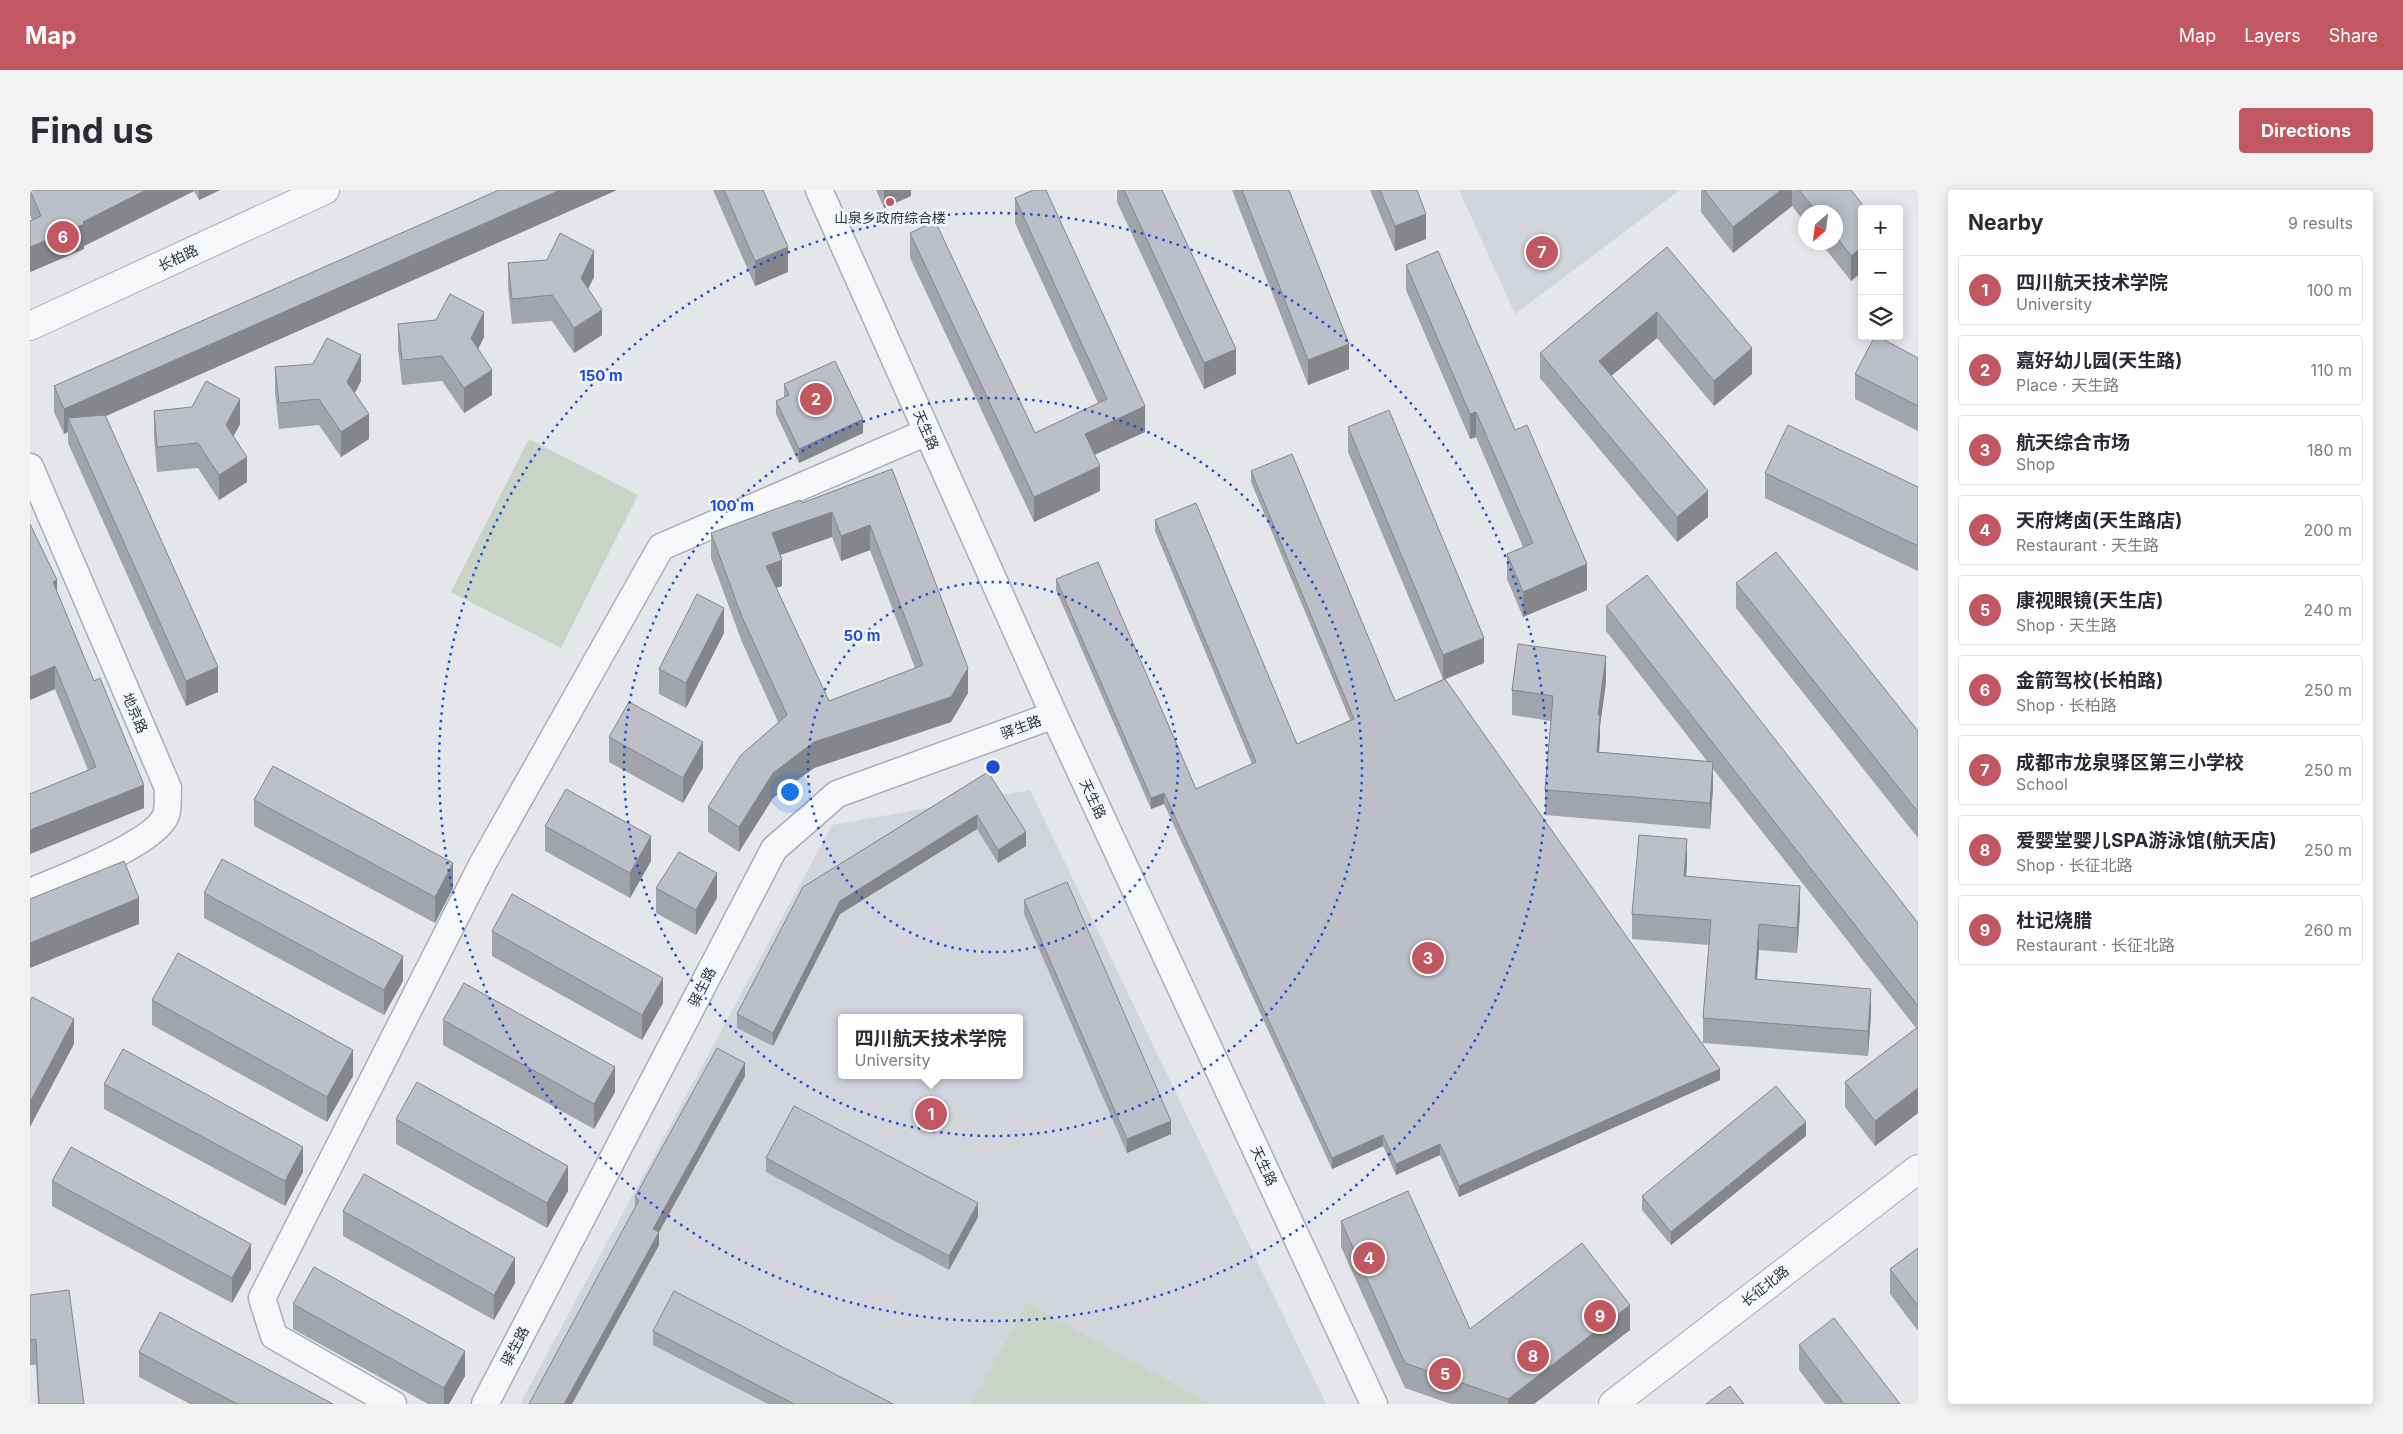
<!DOCTYPE html>
<html lang="en">
<head>
<meta charset="utf-8">
<style>
	:root { --surface:#fff; --page:#f2f2f3; --text:#2b2b33; --muted:#7c7c81; --line:#e1e1e2; --accent:#c15761 }
	body { margin:0; font-family:Inter,"Noto Sans SC",sans-serif; background:var(--page); color:var(--text) }
	.controls { position:absolute; right:15px; top:15px; display:grid; overflow:hidden; border-radius:5px; box-shadow:0 2px 12px #0003 }
	.controls button { width:45px; height:45px; display:grid; place-items:center; padding:0; border:0; border-bottom:1px solid var(--line); background:var(--surface); color:var(--text); font:25px sans-serif }
	.compass { position:absolute; left:1768px; top:15px; width:45px; height:45px; border-radius:50%; background:var(--surface); box-shadow:0 2px 12px #0003; rotate:208deg }
	.you { position:absolute; left:759px; top:601px; width:18px; height:18px; margin:-12px; border:4px solid #fff; border-radius:50%; background:#1a73e8; box-shadow:0 0 0 8px #1a73e833 }
	.badge { display:grid; place-items:center; width:32px; height:32px; border-radius:50%; background:var(--accent); color:#fff; font-size:16px; font-weight:700 }
	.pin { position:absolute; translate:-50% -50%; border:2px solid #fff; box-shadow:0 1px 5px #0006 }
	.popup { position:absolute; left:808px; top:824px; width:185px; height:65px; box-sizing:border-box; display:grid; place-content:center; border-radius:5px; background:var(--surface); filter:drop-shadow(0 1px 4px #0005); font-size:16px; white-space:nowrap; color:var(--muted) }
	.popup b { font-size:19px; color:var(--text) }
	.popup::after { content:''; position:absolute; left:50%; top:100%; margin-left:-10px; border:10px solid transparent; border-top-color:var(--surface) }
	.list { margin:0; padding:0; list-style:none }
	h2 { display:flex; justify-content:space-between; align-items:center; height:65px; margin:0; padding:0 20px; font-size:21px }
	h2 small { font-size:16px; font-weight:400; color:var(--muted) }
	.list li { display:grid; grid-template-columns:32px 1fr auto; gap:15px; align-items:center; box-sizing:border-box; height:70px; margin:0 10px 10px; padding:0 10px; border:1px solid var(--line); border-radius:5px }
	.list b { display:block; font-size:19px; white-space:nowrap }
	.list p { margin:0; font-size:16px; white-space:nowrap; color:var(--muted) }
	.list em { font-size:16px; font-style:normal; color:var(--muted) }
	.icon { flex:none; width:28px; height:28px; fill:none; stroke:currentColor; stroke-width:2; stroke-linecap:round; stroke-linejoin:round }
	.map { position:relative; flex:none; width:1888px; height:1214px; overflow:hidden; border-radius:5px }
	header { display:flex; align-items:center; gap:30px; box-sizing:border-box; height:70px; padding:0 25px; background:var(--accent); color:#fff }
	header strong { font-size:24px }
	nav { display:flex; gap:28px; margin-inline-start:auto; font-size:18px }
	.intro { display:flex; align-items:center; justify-content:space-between; box-sizing:border-box; height:120px; padding:0 30px }
	h1 { margin:0; font-size:35px }
	.button { padding:12px 22px; border-radius:5px; background:var(--accent); color:#fff; font-size:18px; font-weight:700 }
	main { display:flex; gap:30px; padding:0 30px }
	aside { flex:1; background:var(--surface); border-radius:5px; box-shadow:0 2px 12px #0003 }
	.map>svg:first-child { display:block }
	.built { fill:#d2d5dc; fill-rule:evenodd }
	.green { fill:#c9d3c6 }
	.lines { fill:none; stroke-linecap:round; stroke-linejoin:round }
	.minor-casing { stroke:#a9adb4; stroke-width:29 }
	.tertiary-casing { stroke:#a9adb4; stroke-width:30 }
	.minor { stroke:#f6f7f9; stroke-width:26 }
	.tertiary { stroke:#f6f7f9; stroke-width:28 }
	.wall { fill:#a2a4ab; fill-rule:evenodd }
	.shaded-wall { fill:#84868b }
	.building { fill:#bcbfc7; stroke:#84868b; fill-rule:evenodd }
	.ring { fill:none; stroke:#1d4ed8; stroke-width:2.5; stroke-dasharray:2.5 5 }
	.poi-dot { fill:#c15761; stroke:#f4f5f8; stroke-width:2 }
	.labels { text-anchor:middle; stroke-width:5; stroke-linejoin:round; paint-order:stroke }
	.poi-label { font-size:14px; fill:#2d3341; stroke:#f4f5f8 }
	.street-label { font-size:14px; fill:#2d3341; stroke:#f4f5f8 }
	.centre { fill:#1d4ed8; stroke:#f4f5f8; stroke-width:2.5 }
	.ring-label { font-size:15px; text-anchor:middle; font-weight:bold; fill:#1d4ed8; stroke:#f4f5f8; stroke-width:5; stroke-linejoin:round; paint-order:stroke }
</style>
</head>
<body>
<header>
<strong>Map</strong>
<nav><a>Map</a><a>Layers</a><a>Share</a></nav>
</header>
<div class="intro"><h1>Find us</h1><a class="button">Directions</a></div>
<main>
<div class="map">
<svg width="1888" height="1214" viewBox="0 0 1888 1214">
	<rect width="100%" height="100%" fill="#e4e6ea"/>
	<g class="built">
		<polygon points="1429,0 1650,0 1485,124"/>
		<path d="M1000,600L1296,1214H490L802,635ZM812,828H990V885H812Z"/>
	</g>
	<g class="green">
		<polygon points="499,249 608,305 531,458 421,402"/>
		<polygon points="997,1113 1180,1214 941,1214"/>
	</g>
	<g class="lines">
		<g class="minor-casing">
			<g id="minor">
				<polyline points="789,0 1024,525 1344,1214"/>
				<path d="M0,277L138,598C137,605 139,617 136,625C125,654 30,689 0,702"/>
				<polyline points="363,1214 244,1146 232,1108 453,673 631,357 897,242"/>
				<polyline points="455,1214 744,659 807,604 1024,525"/>
			</g>
		</g>
		<g class="tertiary-casing">
			<g id="tertiary">
				<polyline points="0,136 295,0"/>
				<polyline points="1583,1214 1888,979"/>
			</g>
		</g>
		<use href="#minor" class="minor"/>
		<use href="#tertiary" class="tertiary"/>
	</g>
	<g class="wall">
		<polygon points="0,0 190,0 169,10 164,1 54,56 54,59 0,82 0,31 2,30 0,25"/>
		<polygon points="587,0 76,226 188,502 156,516 38,253 38,242 34,244 24,222 24,196"/>
		<polygon points="683,0 733,0 758,82 725,96"/>
		<polygon points="846,0 881,0 881,6 854,18"/>
		<polygon points="1087,0 1132,0 1206,184 1174,199 1087,12"/>
		<polygon points="1202,0 1259,0 1319,179 1278,195"/>
		<polygon points="1340,0 1387,0 1396,49 1365,61"/>
		<polygon points="1671,0 1821,0 1832,19 1832,82 1821,91 1790,52 1806,52 1806,22 1776,22 1776,34 1762,16 1703,63 1671,22"/>
		<polygon points="985,8 1115,242 1064,265 1070,301 1004,332 880,68 880,43 1005,243 1068,213 985,33"/>
		<polygon points="1637,57 1722,184 1684,216 1627,148 1581,186 1678,327 1647,352 1510,188 1510,163"/>
		<polygon points="478,73 564,87 558,99 572,145 544,163 522,131 482,134 478,98"/>
		<polygon points="1376,75 1485,240 1557,400 1493,427 1477,389 1477,364 1493,357 1446,247 1440,249 1376,100"/>
		<polygon points="368,134 454,147 448,159 462,205 434,223 412,191 372,195 368,159"/>
		<polygon points="1888,168 1888,241 1825,209 1825,184"/>
		<polygon points="245,177 331,191 325,203 339,249 311,267 289,235 249,239 245,202"/>
		<polygon points="754,194 833,243 769,273 746,224 746,211 754,207"/>
		<polygon points="124,221 210,234 203,246 217,292 189,310 168,278 127,282 124,246"/>
		<polygon points="1318,237 1454,473 1415,489 1690,890 1429,1007 1410,965 1366,985 1353,956 1302,979 1134,614 1121,619 1026,400 1026,389 1166,599 1222,574 1125,341 1125,330 1267,554 1320,530 1221,292 1221,281 1365,511 1413,489 1318,262"/>
		<path d="M862,279L938,503L921,532L784,578L743,608L709,662L678,642V617L748,532L712,452L681,368V343L772,313ZM802,347L811,371L840,360L885,478L799,511L746,398L752,396L750,365Z"/>
		<polygon points="1735,283 1888,297 1888,381 1735,308"/>
		<polygon points="1706,393 1888,541 1888,648 1706,418"/>
		<polygon points="27,403 114,618 0,664 0,604 58,580 25,499 0,510"/>
		<polygon points="1576,416 1888,733 1888,923 1845,956 1815,917 1815,892 1886,838 1683,579 1683,597 1680,639 1515,625 1515,600 1521,531 1482,525 1482,500 1576,492 1570,536 1569,562 1677,571 1576,441"/>
		<polygon points="694,443 656,518 629,504 629,479"/>
		<polygon points="579,547 673,578 653,613 579,572"/>
		<polygon points="958,582 996,656 968,673 947,639 810,724 743,856 707,838 707,824 773,697"/>
		<polygon points="224,610 423,698 405,733 224,636"/>
		<polygon points="515,636 621,671 600,708 515,661"/>
		<polygon points="1657,674 1656,686 1770,721 1767,763 1729,760 1727,790 1841,824 1838,866 1673,853 1673,828 1679,755 1602,749 1602,724"/>
		<polygon points="626,698 687,708 666,745 626,723"/>
		<polygon points="174,703 373,791 354,825 174,728"/>
		<polygon points="994,710 1141,944 1097,963 994,724"/>
		<polygon points="462,741 633,813 612,850 462,766"/>
		<polygon points="122,810 323,886 297,932 122,835"/>
		<polygon points="413,830 585,902 564,939 413,855"/>
		<polygon points="715,886 629,1042 629,1055 542,1214 499,1214 605,1018 605,1007"/>
		<polygon points="74,894 273,982 255,1016 74,919"/>
		<polygon points="366,929 538,1001 517,1038 366,954"/>
		<polygon points="1776,946 1641,1055 1612,1020 1612,1006"/>
		<polygon points="736,968 948,1027 919,1080 736,982"/>
		<polygon points="22,991 221,1079 202,1113 22,1016"/>
		<polygon points="313,1021 485,1093 464,1130 313,1046"/>
		<polygon points="1311,1031 1440,1139 1600,1140 1504,1214 1421,1214 1375,1198 1311,1057"/>
		<polygon points="1888,1058 1888,1141 1860,1104 1860,1079"/>
		<polygon points="0,1105 54,1214 8,1214 6,1175 0,1175"/>
		<polygon points="263,1114 435,1186 419,1214 398,1214 263,1139"/>
		<polygon points="623,1141 863,1214 738,1214 623,1155"/>
		<polygon points="1769,1155 1870,1214 1795,1214 1769,1180"/>
		<polygon points="109,1162 303,1214 160,1214 109,1187"/>
	</g>
	<g class="shaded-wall">
		<polygon points="116,0 164,0 164,1 54,56 54,59 0,82 0,57"/>
		<polygon points="169,0 190,0 169,10"/>
		<polygon points="530,0 587,0 44,240 38,228 38,242 34,244 34,219"/>
		<polygon points="854,0 881,0 881,6 854,18"/>
		<polygon points="1751,0 1762,0 1762,16 1703,63 1703,37"/>
		<polygon points="1396,24 1396,49 1365,61 1365,36"/>
		<polygon points="758,57 758,82 725,96 725,71"/>
		<polygon points="1832,57 1832,82 1821,91 1821,66"/>
		<polygon points="564,61 564,87 551,113 551,88"/>
		<polygon points="572,120 572,145 544,163 544,138"/>
		<polygon points="454,122 454,147 441,173 441,148"/>
		<polygon points="1627,122 1627,148 1569,196 1569,171"/>
		<polygon points="1319,154 1319,179 1278,195 1278,170"/>
		<polygon points="1722,158 1722,184 1684,216 1684,191"/>
		<polygon points="1206,159 1206,184 1174,199 1174,173"/>
		<polygon points="331,165 331,191 317,217 317,192"/>
		<polygon points="462,180 462,205 434,223 434,198"/>
		<polygon points="210,209 210,234 196,261 196,235"/>
		<polygon points="1115,216 1115,242 1055,269 1055,244"/>
		<polygon points="1446,222 1446,247 1440,249 1440,224"/>
		<polygon points="339,224 339,249 311,267 311,242"/>
		<polygon points="833,229 833,243 769,273 769,259"/>
		<polygon points="217,267 217,292 189,310 189,285"/>
		<polygon points="1070,276 1070,301 1004,332 1004,307"/>
		<polygon points="1678,301 1678,327 1647,352 1647,327"/>
		<polygon points="802,322 802,347 742,368 742,343"/>
		<polygon points="840,335 840,360 811,371 811,346"/>
		<polygon points="752,370 752,396 736,401 736,376"/>
		<polygon points="1557,374 1557,400 1493,427 1493,402"/>
		<polygon points="27,390 27,413 23,392"/>
		<polygon points="694,418 694,443 656,518 656,493"/>
		<polygon points="1454,448 1454,473 1413,490 1413,465"/>
		<polygon points="1576,466 1576,492 1570,536 1570,550 1567,587 1568,525"/>
		<polygon points="25,476 25,499 0,510 0,487"/>
		<polygon points="188,477 188,502 156,516 156,491"/>
		<polygon points="938,478 938,503 921,532 784,578 743,608 709,662 709,637 743,583 784,552"/>
		<polygon points="673,552 673,578 653,613 653,588"/>
		<polygon points="1683,572 1683,597 1680,639 1680,613"/>
		<polygon points="114,595 114,618 0,664 0,640"/>
		<polygon points="1134,603 1134,614 1121,619 1121,608"/>
		<polygon points="947,625 947,639 810,724 743,856 743,843 810,711"/>
		<polygon points="996,642 996,656 968,673 968,660"/>
		<polygon points="621,646 621,671 600,708 600,683"/>
		<polygon points="1657,649 1657,674 1654,711 1654,686"/>
		<polygon points="423,673 423,698 405,733 405,707"/>
		<polygon points="687,683 687,708 666,745 666,720"/>
		<polygon points="1770,696 1770,721 1767,763 1767,738"/>
		<polygon points="109,708 109,734 0,778 0,753"/>
		<polygon points="1729,734 1729,760 1725,815 1725,789"/>
		<polygon points="373,766 373,791 354,825 354,800"/>
		<polygon points="633,788 633,813 612,850 612,825"/>
		<polygon points="1841,799 1841,824 1838,866 1838,841"/>
		<polygon points="44,829 44,854 0,937 0,912"/>
		<polygon points="323,860 323,886 297,932 297,907"/>
		<polygon points="715,873 715,886 629,1042 629,1055 542,1214 534,1214 623,1039"/>
		<polygon points="585,877 585,902 564,939 564,914"/>
		<polygon points="1690,879 1690,890 1429,1007 1429,996"/>
		<polygon points="1888,898 1888,923 1845,956 1845,931"/>
		<polygon points="1141,931 1141,944 1097,963 1097,949"/>
		<polygon points="1776,932 1776,946 1641,1055 1641,1042"/>
		<polygon points="1353,945 1353,956 1302,979 1302,968"/>
		<polygon points="1410,954 1410,965 1366,985 1366,974"/>
		<polygon points="273,957 273,982 255,1016 255,991"/>
		<polygon points="538,976 538,1001 517,1038 517,1013"/>
		<polygon points="948,1013 948,1027 919,1080 919,1066"/>
		<polygon points="221,1054 221,1079 202,1113 202,1088"/>
		<polygon points="485,1068 485,1093 464,1130 464,1105"/>
		<polygon points="1600,1115 1600,1140 1504,1214 1478,1214 1478,1209"/>
		<polygon points="435,1161 435,1186 419,1214 414,1214 414,1198"/>
	</g>
	<g class="building">
		<polygon points="0,0 116,0 53,32 54,34 0,57 0,31 11,26"/>
		<polygon points="469,0 530,0 34,219 24,196"/>
		<polygon points="694,0 733,0 758,57 725,71"/>
		<polygon points="1003,0 1016,0 1115,216 1055,244 1070,276 1004,307 880,43 905,31 1005,243 1077,209 985,8"/>
		<polygon points="1094,0 1132,0 1206,159 1174,173"/>
		<polygon points="1212,0 1259,0 1319,154 1278,170"/>
		<polygon points="1350,0 1387,0 1396,24 1365,36"/>
		<polygon points="1674,0 1751,0 1703,37"/>
		<polygon points="1769,0 1821,0 1836,19 1832,19 1832,57 1821,66 1806,46 1806,22 1787,22"/>
		<polygon points="530,43 564,61 551,88 572,120 544,138 522,105 482,109 478,73 517,70"/>
		<polygon points="1637,57 1722,158 1684,191 1627,122 1569,171 1678,301 1647,327 1510,163"/>
		<polygon points="1408,61 1485,240 1497,235 1557,374 1493,402 1477,364 1503,353 1446,222 1440,224 1376,75"/>
		<polygon points="420,104 454,122 441,148 462,180 434,198 412,166 372,170 368,134 406,130"/>
		<polygon points="1845,146 1847,146 1888,168 1888,216 1825,184"/>
		<polygon points="297,148 331,165 317,192 339,224 311,242 289,209 249,213 245,177 283,174"/>
		<polygon points="805,171 833,229 769,259 746,211 759,205 754,194"/>
		<polygon points="176,191 210,209 196,235 217,267 189,285 168,253 127,257 124,221 162,217"/>
		<polygon points="1359,220 1454,448 1413,465 1318,237"/>
		<polygon points="75,225 188,477 156,491 38,228"/>
		<polygon points="1758,235 1888,297 1888,356 1735,283"/>
		<polygon points="1262,264 1365,511 1415,489 1690,879 1429,996 1410,954 1366,974 1353,945 1302,968 1134,603 1121,608 1026,389 1068,372 1166,599 1226,572 1125,330 1166,313 1267,554 1324,529 1221,281"/>
		<path d="M862,279L938,478L921,507L784,552L743,583L709,637L678,617L711,565L757,525L712,427L681,343L770,310L772,313ZM802,322L811,346L840,335L893,475L799,511L736,376L752,370L742,343Z"/>
		<polygon points="0,334 27,390 23,392 64,491 70,488 114,595 0,640 0,604 66,577 25,476 0,487"/>
		<polygon points="1746,362 1888,541 1888,622 1706,393"/>
		<polygon points="1617,385 1888,733 1888,816 1576,416"/>
		<polygon points="667,404 694,418 656,493 629,479"/>
		<polygon points="1488,454 1576,466 1568,525 1570,525 1567,562 1683,572 1680,613 1515,600 1523,506 1482,500"/>
		<polygon points="599,512 673,552 653,588 579,547"/>
		<polygon points="243,576 423,673 405,707 224,610"/>
		<polygon points="958,582 996,642 968,660 947,625 810,711 743,843 707,824 773,697"/>
		<polygon points="536,599 621,646 600,683 515,636"/>
		<polygon points="1609,645 1657,649 1654,686 1770,696 1767,738 1729,734 1725,789 1841,799 1838,841 1673,828 1681,730 1602,724"/>
		<polygon points="649,662 687,683 666,720 626,698"/>
		<polygon points="192,669 373,766 354,800 174,703"/>
		<polygon points="94,671 109,708 0,753 0,709"/>
		<polygon points="1037,692 1141,931 1097,949 994,710"/>
		<polygon points="482,704 633,788 612,825 462,741"/>
		<polygon points="148,763 323,860 297,907 122,810"/>
		<polygon points="434,793 585,877 564,914 413,830"/>
		<polygon points="2,807 44,829 0,912 0,811"/>
		<polygon points="1888,837 1888,898 1845,931 1815,892"/>
		<polygon points="687,858 715,873 623,1039 629,1042 534,1214 499,1214 609,1010 605,1007"/>
		<polygon points="93,859 273,957 255,991 74,894"/>
		<polygon points="387,892 538,976 517,1013 366,929"/>
		<polygon points="1746,896 1776,932 1641,1042 1612,1006"/>
		<polygon points="764,916 948,1013 919,1066 736,968"/>
		<polygon points="41,957 221,1054 202,1088 22,991"/>
		<polygon points="334,984 485,1068 464,1105 313,1021"/>
		<polygon points="1378,1001 1440,1139 1552,1053 1600,1115 1478,1209 1375,1173 1311,1031"/>
		<polygon points="1888,1058 1888,1116 1860,1079"/>
		<polygon points="284,1077 435,1161 414,1198 263,1114"/>
		<polygon points="39,1100 54,1214 9,1214 6,1149 0,1150 0,1105"/>
		<polygon points="644,1101 863,1214 764,1214 623,1141"/>
		<polygon points="130,1122 303,1214 207,1214 109,1162"/>
		<polygon points="1804,1128 1870,1214 1814,1214 1769,1155"/>
		<polygon points="1700,1196 1714,1214 1676,1214"/>
	</g>
	<g class="ring">
		<circle cx="963" cy="577" r="185"/>
		<circle cx="963" cy="577" r="369"/>
		<circle cx="963" cy="577" r="554"/>
	</g>
	<circle class="poi-dot" cx="860" cy="12" r="5"/>
	<g class="labels">
		<g class="poi-label">
			<text x="860" y="33">山泉乡政府综合楼</text>
		</g>
		<g class="street-label">
			<text transform="translate(148 68) rotate(-25)" y="5">长柏路</text>
			<text transform="translate(896 240) rotate(66)" y="5">天生路</text>
			<text transform="translate(105 523) rotate(67)" y="5">地京路</text>
			<text transform="translate(991 537) rotate(-20)" y="5">驿生路</text>
			<text transform="translate(1063 609) rotate(65)" y="5">天生路</text>
			<text transform="translate(672 797) rotate(-63)" y="5">驿生路</text>
			<text transform="translate(1234 976) rotate(65)" y="5">天生路</text>
			<text transform="translate(1735 1096) rotate(-38)" y="5">长征北路</text>
			<text transform="translate(485 1156) rotate(-62)" y="5">驿生路</text>
		</g>
	</g>
	<circle cx="963" cy="577" r="8" class="centre"/>
	<g class="ring-label">
		<text x="571" y="191">150 m</text>
		<text x="702" y="321">100 m</text>
		<text x="832" y="451">50 m</text>
	</g>
</svg>
<div class="controls">
<button>+</button>
<button>−</button>
<button><svg class="icon" aria-label="layers" viewBox="0 0 24 24"><path d="M12 4l9 5-9 5-9-5zM3 14l9 5 9-5"/></svg></button>
</div>
<svg class="compass" viewBox="-18 -18 36 36"><path d="M0-13l5 13h-10z" fill="#e53935"/><path d="M0 13l5-13h-10z" fill="#7c7c81"/></svg>
<div class="you"></div>
<div class="pin badge" style="left:901px;top:924px">1</div>
<div class="popup"><b>四川航天技术学院</b>University</div>
<div class="pin badge" style="left:786px;top:209px">2</div>
<div class="pin badge" style="left:1398px;top:768px">3</div>
<div class="pin badge" style="left:1339px;top:1068px">4</div>
<div class="pin badge" style="left:1415px;top:1184px">5</div>
<div class="pin badge" style="left:33px;top:47px">6</div>
<div class="pin badge" style="left:1512px;top:62px">7</div>
<div class="pin badge" style="left:1503px;top:1166px">8</div>
<div class="pin badge" style="left:1570px;top:1126px">9</div>
</div>
<aside>
<h2>Nearby<small>9 results</small></h2>
<ul class="list">
<li><span class="badge">1</span><div><b>四川航天技术学院</b><p>University</p></div><em>100 m</em></li>
<li><span class="badge">2</span><div><b>嘉好幼儿园(天生路)</b><p>Place · 天生路</p></div><em>110 m</em></li>
<li><span class="badge">3</span><div><b>航天综合市场</b><p>Shop</p></div><em>180 m</em></li>
<li><span class="badge">4</span><div><b>天府烤卤(天生路店)</b><p>Restaurant · 天生路</p></div><em>200 m</em></li>
<li><span class="badge">5</span><div><b>康视眼镜(天生店)</b><p>Shop · 天生路</p></div><em>240 m</em></li>
<li><span class="badge">6</span><div><b>金箭驾校(长柏路)</b><p>Shop · 长柏路</p></div><em>250 m</em></li>
<li><span class="badge">7</span><div><b>成都市龙泉驿区第三小学校</b><p>School</p></div><em>250 m</em></li>
<li><span class="badge">8</span><div><b>爱婴堂婴儿SPA游泳馆(航天店)</b><p>Shop · 长征北路</p></div><em>250 m</em></li>
<li><span class="badge">9</span><div><b>杜记烧腊</b><p>Restaurant · 长征北路</p></div><em>260 m</em></li>
</ul>
</aside>
</main>
</body>
</html>
